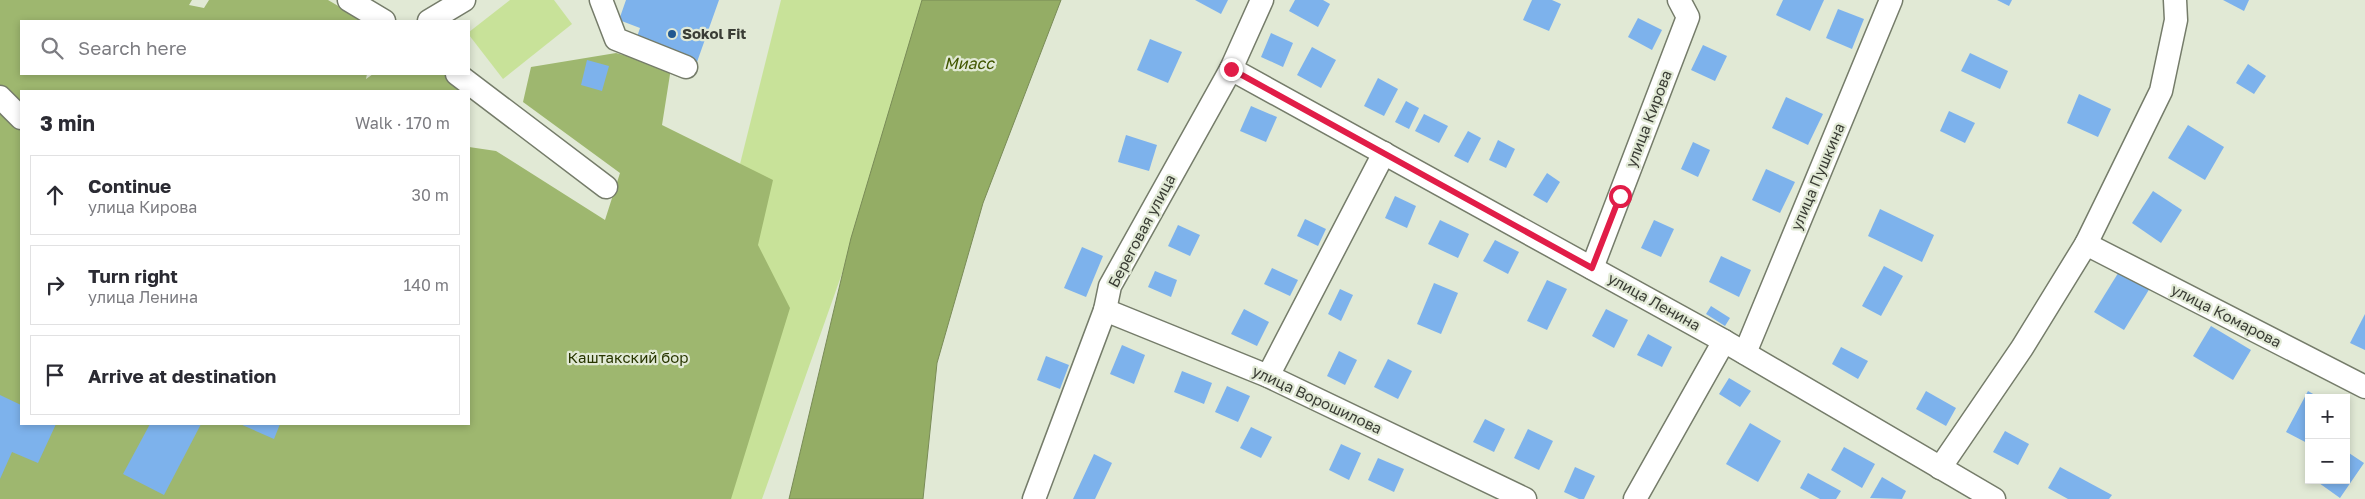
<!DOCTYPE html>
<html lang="en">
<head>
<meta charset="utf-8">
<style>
	:root { --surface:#fff; --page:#f2f2f3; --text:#2b2b33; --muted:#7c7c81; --line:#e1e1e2 }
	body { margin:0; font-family:"Golos Text",sans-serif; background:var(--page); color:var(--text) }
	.controls { position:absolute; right:15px; bottom:15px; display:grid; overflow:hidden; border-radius:0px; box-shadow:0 2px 8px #0003 }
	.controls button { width:45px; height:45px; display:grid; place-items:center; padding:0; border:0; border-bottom:1px solid var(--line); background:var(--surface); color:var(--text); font:25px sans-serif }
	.stop { position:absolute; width:15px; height:15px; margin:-11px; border:4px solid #e11d48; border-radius:50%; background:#fff }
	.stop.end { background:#e11d48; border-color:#fff; box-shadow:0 1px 5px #0008 }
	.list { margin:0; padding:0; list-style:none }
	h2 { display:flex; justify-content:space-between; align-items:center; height:65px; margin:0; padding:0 20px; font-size:21px }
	h2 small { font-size:16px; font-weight:400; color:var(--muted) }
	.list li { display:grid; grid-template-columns:32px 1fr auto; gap:15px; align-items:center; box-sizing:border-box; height:80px; margin:0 10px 10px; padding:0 10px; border:1px solid var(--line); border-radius:0px }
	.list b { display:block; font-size:19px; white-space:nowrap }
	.list p { margin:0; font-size:16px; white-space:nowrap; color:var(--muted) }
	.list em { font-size:16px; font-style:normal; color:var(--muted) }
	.icon { flex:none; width:28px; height:28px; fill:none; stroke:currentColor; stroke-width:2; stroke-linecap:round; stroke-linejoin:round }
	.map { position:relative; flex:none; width:2365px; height:499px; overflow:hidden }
	.search { position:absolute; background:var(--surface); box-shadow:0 2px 8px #0003; left:20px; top:20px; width:450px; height:55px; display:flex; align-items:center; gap:12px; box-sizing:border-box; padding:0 18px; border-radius:0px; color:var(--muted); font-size:19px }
	.panel { position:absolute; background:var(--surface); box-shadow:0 2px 8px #0003; left:20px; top:90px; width:450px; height:335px; border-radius:0px }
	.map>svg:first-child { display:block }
	.green { fill:#c8e299 }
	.forest { fill:#9eb76f }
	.water { fill:#94ad65; stroke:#798b57 }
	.building { fill:#7db2ec }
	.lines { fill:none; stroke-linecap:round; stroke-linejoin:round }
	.minor-casing { stroke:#757c6a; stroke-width:25 }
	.minor { stroke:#fff; stroke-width:22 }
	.route { stroke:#e11d48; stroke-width:6 }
	.poi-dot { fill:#215890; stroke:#e1e9d5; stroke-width:2 }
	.labels { text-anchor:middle; stroke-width:4.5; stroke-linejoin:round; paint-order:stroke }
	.poi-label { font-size:15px; font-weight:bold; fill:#3a3d35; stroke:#e1e9d5; text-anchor:start }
	.street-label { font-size:15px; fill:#3a3d35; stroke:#e1e9d5 }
	.park-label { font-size:15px; fill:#283600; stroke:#e1e9d5 }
	.water-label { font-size:16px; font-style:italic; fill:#415600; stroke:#e1e9d5 }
</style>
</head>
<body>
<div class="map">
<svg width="2365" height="499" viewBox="0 0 2365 499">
	<rect width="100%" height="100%" fill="#e1e9d5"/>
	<g class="green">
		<polygon points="0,0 21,21 21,424 469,424 724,228 781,0 939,0 762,499 0,499"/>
		<polygon points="510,0 554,0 572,24 503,79 469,35 469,32"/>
	</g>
	<polygon class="forest" points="0,0 192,0 189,5 204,8 209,0 328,0 364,21 21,21 21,74 367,74 366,79 373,74 462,74 462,91 21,91 21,424 469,424 469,147 496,151 605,220 620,173 523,102 531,67 616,53 671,68 662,125 773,180 758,245 790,308 731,499 0,499"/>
	<polygon class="water" points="922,0 1061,0 983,203 937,363 923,499 789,499 851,238"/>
	<g class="building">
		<polygon points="626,0 719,0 697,62 636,40 640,28 619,20"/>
		<polygon points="1195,0 1228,0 1221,14"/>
		<polygon points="1295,0 1323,0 1330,4 1318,27 1289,11"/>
		<polygon points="1532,0 1552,0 1561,4 1549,31 1523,20"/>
		<polygon points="1783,0 1824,0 1810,31 1776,15"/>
		<polygon points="1997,0 2012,0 2009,6"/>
		<polygon points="2223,0 2249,0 2244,11"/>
		<polygon points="1838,9 1864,19 1852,49 1826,38"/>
		<polygon points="1638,18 1662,30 1652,50 1628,37"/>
		<polygon points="1271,33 1293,43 1283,67 1261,57"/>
		<polygon points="1150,39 1182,52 1168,83 1137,70"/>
		<polygon points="1703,45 1727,56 1715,81 1691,70"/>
		<polygon points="1312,47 1336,60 1321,88 1297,75"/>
		<polygon points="1970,53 2008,71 2000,89 1961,71"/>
		<polygon points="587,60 609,66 602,91 581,85"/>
		<polygon points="2248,64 2266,76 2254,94 2236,83"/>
		<polygon points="1378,78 1398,89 1384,116 1364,106"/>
		<polygon points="2079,94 2111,109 2098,137 2067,123"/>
		<polygon points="1786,97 1823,114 1808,145 1772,128"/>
		<polygon points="1406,101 1419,108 1409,129 1395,122"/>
		<polygon points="1251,106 1277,117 1266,142 1240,131"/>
		<polygon points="1949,111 1975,123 1965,143 1940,131"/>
		<polygon points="1424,114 1448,126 1439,143 1415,131"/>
		<polygon points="2188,125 2224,147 2205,180 2168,158"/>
		<polygon points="1468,131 1481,138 1468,163 1454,156"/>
		<polygon points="1126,135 1157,145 1149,171 1118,162"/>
		<polygon points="1498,140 1515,149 1506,168 1489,160"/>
		<polygon points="1693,142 1710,150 1698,177 1681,169"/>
		<polygon points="1766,169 1795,182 1780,213 1752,200"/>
		<polygon points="1547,173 1560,182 1547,203 1533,195"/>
		<polygon points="2153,191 2182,210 2161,243 2132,223"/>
		<polygon points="1395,196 1416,206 1407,228 1385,218"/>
		<polygon points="1880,209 1934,235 1922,262 1868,236"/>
		<polygon points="1305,219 1326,229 1318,246 1297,236"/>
		<polygon points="1440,220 1469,234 1458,258 1428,244"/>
		<polygon points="1654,220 1674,229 1661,257 1641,248"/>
		<polygon points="1178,225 1200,235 1190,256 1168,246"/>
		<polygon points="1495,240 1519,252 1508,274 1483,261"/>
		<polygon points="1082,247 1103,256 1086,297 1064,288"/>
		<polygon points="1721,256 1751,270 1739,297 1709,282"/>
		<polygon points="1884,266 1903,276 1881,316 1862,306"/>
		<polygon points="1272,268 1298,280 1290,296 1264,284"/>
		<polygon points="2120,270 2150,288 2124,330 2094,312"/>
		<polygon points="1155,271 1177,280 1171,297 1148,287"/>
		<polygon points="1547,280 1567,289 1547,330 1527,321"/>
		<polygon points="1434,283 1458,293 1441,334 1417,324"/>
		<polygon points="1340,289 1353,295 1341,321 1328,314"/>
		<polygon points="1711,306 1730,318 1725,326 1706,314"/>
		<polygon points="1244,309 1269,322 1257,346 1231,334"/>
		<polygon points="1606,309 1628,320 1614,348 1592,336"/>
		<polygon points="2365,314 2365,350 2350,343"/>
		<polygon points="2211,326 2251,350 2233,380 2193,356"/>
		<polygon points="1648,334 1672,347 1662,367 1637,355"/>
		<polygon points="1122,345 1145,355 1134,384 1110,374"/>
		<polygon points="1841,347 1868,361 1858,379 1832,364"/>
		<polygon points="1339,351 1357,360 1345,385 1327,376"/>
		<polygon points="1046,356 1069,365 1060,389 1037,380"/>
		<polygon points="1388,359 1412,371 1398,399 1374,387"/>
		<polygon points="1182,371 1212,383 1204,404 1174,392"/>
		<polygon points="1729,378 1751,391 1740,407 1719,394"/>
		<polygon points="1227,386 1250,396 1238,422 1215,412"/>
		<polygon points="1926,391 1956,408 1946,426 1916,409"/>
		<polygon points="2308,391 2320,398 2309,398 2309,444 2286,432"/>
		<polygon points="0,395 21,405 21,424 56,424 38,463 12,452 0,479"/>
		<polygon points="1485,419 1505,429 1494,452 1473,442"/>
		<polygon points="1750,423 1781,441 1758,482 1726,464"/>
		<polygon points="150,424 201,424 164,495 123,474"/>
		<polygon points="240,424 280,424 274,439"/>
		<polygon points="1251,427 1272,437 1261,458 1240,448"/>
		<polygon points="1528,429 1553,441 1539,470 1514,458"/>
		<polygon points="2005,431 2029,444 2018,465 1993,452"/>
		<polygon points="1341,444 1361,453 1349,480 1329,470"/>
		<polygon points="1844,447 1875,464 1862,488 1831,470"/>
		<polygon points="2346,451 2364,463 2340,498 2319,483 2321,480 2346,480"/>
		<polygon points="1094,454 1112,463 1095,499 1073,499"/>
		<polygon points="1378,458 1404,469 1394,492 1368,480"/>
		<polygon points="1575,467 1595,476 1584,499 1579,499 1564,492"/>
		<polygon points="2060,467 2112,495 2109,499 2068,499 2048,488"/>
		<polygon points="1808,473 1841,491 1836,499 1820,499 1800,488"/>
		<polygon points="1882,477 1906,491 1902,499 1870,498"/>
	</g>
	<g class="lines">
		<g class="minor-casing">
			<g id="minor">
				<polyline points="349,0 384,21"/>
				<polyline points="601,0 616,39 686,67"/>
				<polyline points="429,21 464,0"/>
				<polyline points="1231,69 1724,341 1994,499"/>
				<polyline points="457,74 606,187"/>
				<polyline points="0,97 21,118"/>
				<polyline points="2086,244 2365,387"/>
				<polyline points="1592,268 1688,17 1679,0"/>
				<polyline points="1105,310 1268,376 1525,499"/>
				<polyline points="1745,353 1891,0"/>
				<polyline points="1268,376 1384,153"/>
				<polyline points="1940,468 2022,348 2086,244 2161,91 2176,20 2175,0"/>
				<polyline points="1034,499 1105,310 1110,286 1231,69 1262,0"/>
				<polyline points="1635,499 1724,341"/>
			</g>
		</g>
		<use href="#minor" class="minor"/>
	</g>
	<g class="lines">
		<polyline class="route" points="1231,69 1592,268 1620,196"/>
	</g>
	<circle class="poi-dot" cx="672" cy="34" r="5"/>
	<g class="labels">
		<g class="poi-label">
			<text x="682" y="39">Sokol Fit</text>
		</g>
		<g class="street-label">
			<text transform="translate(1649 119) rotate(-69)" y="5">улица Кирова</text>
			<text transform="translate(1818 177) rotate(-67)" y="5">улица Пушкина</text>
			<text transform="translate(1142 231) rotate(-62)" y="5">Береговая улица</text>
			<text transform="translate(1654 302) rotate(29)" y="5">улица Ленина</text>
			<text transform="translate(2226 316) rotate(27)" y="5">улица Комарова</text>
			<text transform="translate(1317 400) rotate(25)" y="5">улица Ворошилова</text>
		</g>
		<g class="park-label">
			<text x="628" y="363">Каштакский бор</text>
		</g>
		<g class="water-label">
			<text x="969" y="69">Миасс</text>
		</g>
	</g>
</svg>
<div class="controls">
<button>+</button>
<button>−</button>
</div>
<div class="stop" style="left:1620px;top:196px"></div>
<div class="stop end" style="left:1231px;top:69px"></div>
<div class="search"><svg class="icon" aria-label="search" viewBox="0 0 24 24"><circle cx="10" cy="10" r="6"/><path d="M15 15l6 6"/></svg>Search here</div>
<section class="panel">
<h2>3 min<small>Walk · 170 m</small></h2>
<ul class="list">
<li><svg class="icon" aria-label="ahead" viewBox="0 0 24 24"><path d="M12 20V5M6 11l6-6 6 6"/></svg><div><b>Continue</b><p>улица Кирова</p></div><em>30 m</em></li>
<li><svg class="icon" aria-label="right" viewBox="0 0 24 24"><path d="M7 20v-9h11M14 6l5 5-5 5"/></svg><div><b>Turn right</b><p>улица Ленина</p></div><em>140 m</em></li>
<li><svg class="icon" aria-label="arrive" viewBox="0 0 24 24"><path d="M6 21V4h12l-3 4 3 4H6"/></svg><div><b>Arrive at destination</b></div></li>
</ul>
</section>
</div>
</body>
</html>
